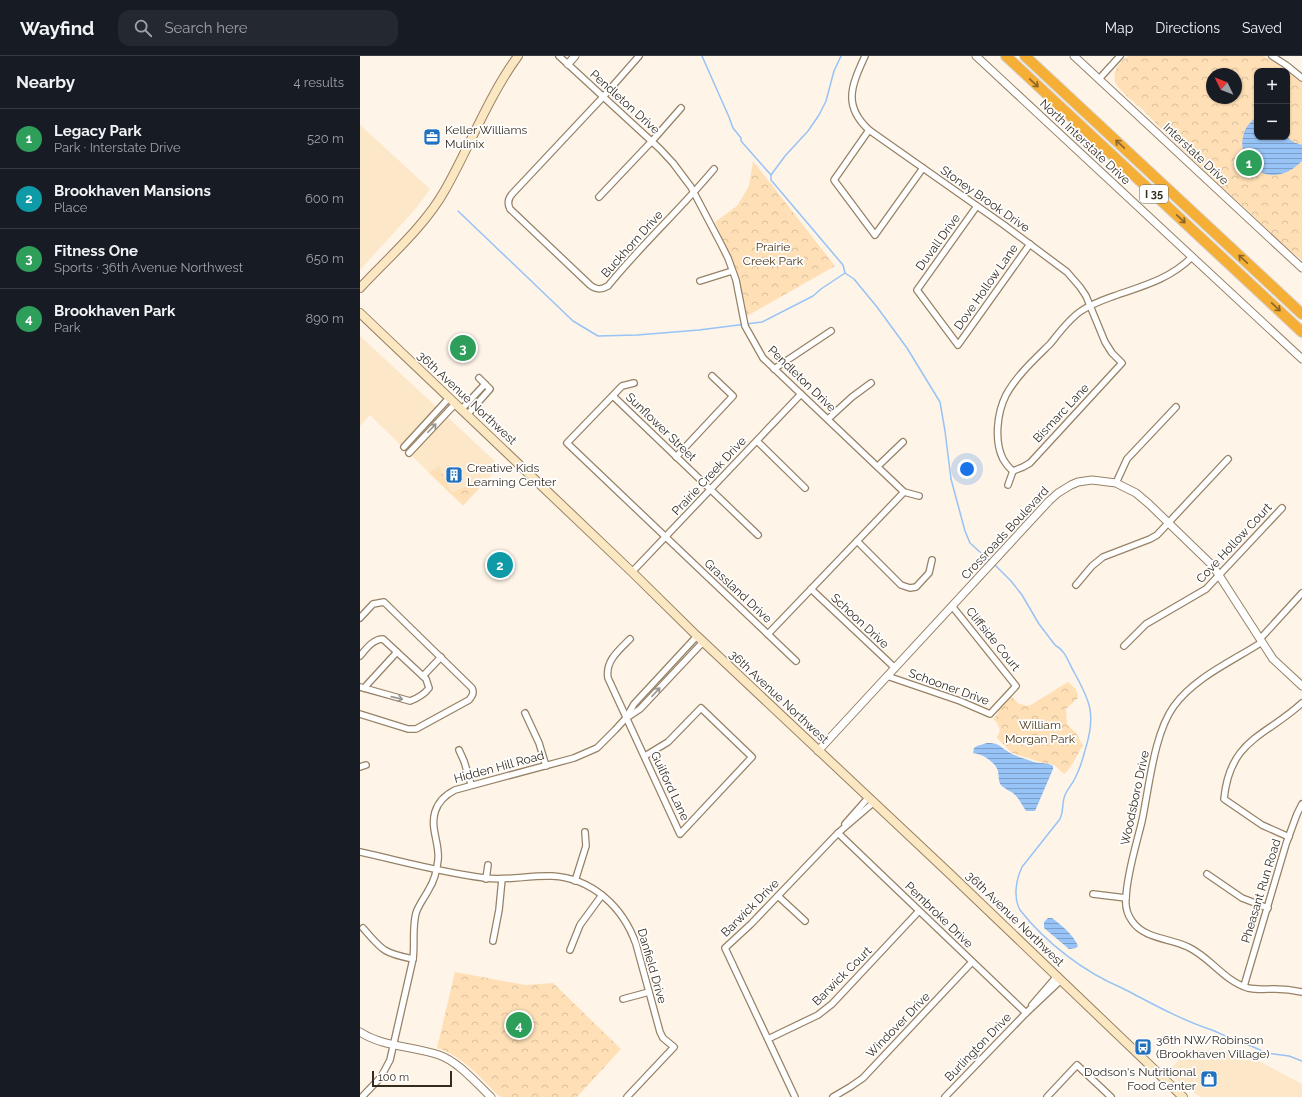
<!DOCTYPE html>
<html lang="en">
<head>
<meta charset="utf-8">
<style>
	:root { --surface:#171b24; --page:#242831; --text:#f1f3f6; --muted:#9ea1a6; --line:#363941; --accent:#7c3aed }
	body { margin:0; font-family:Raleway,sans-serif; background:var(--page); color:var(--text) }
	.controls { position:absolute; right:12px; top:12px; display:grid; overflow:hidden; border-radius:8px; box-shadow:0 1px 3px #0004 }
	.controls button { width:36px; height:36px; display:grid; place-items:center; padding:0; border:0; border-bottom:1px solid var(--line); background:var(--surface); color:var(--text); font:20px sans-serif }
	.compass { position:absolute; left:846px; top:12px; width:36px; height:36px; border-radius:50%; background:var(--surface); box-shadow:0 1px 3px #0004; rotate:313deg }
	.scale { position:absolute; left:12px; bottom:10px; width:80px; box-sizing:border-box; padding-left:4px; border:2px solid #352c20; border-top:0; font-size:11px; line-height:14px; white-space:nowrap; color:#352c20; -webkit-text-stroke:3px #fff; paint-order:stroke }
	.you { position:absolute; left:607px; top:413px; width:14px; height:14px; margin:-10px; border:3px solid #fff; border-radius:50%; background:#1a73e8; box-shadow:0 0 0 6px #1a73e833 }
	.badge { display:grid; place-items:center; width:26px; height:26px; border-radius:50%; background:var(--accent); color:#fff; font-size:13px; font-weight:700 }
	.pin { position:absolute; translate:-50% -50%; border:2px solid #fff; box-shadow:0 1px 4px #0006 }
	.list { margin:0; padding:0; list-style:none }
	h2 { display:flex; justify-content:space-between; align-items:center; height:52px; margin:0; padding:0 16px; font-size:17px }
	h2 small { font-size:13px; font-weight:400; color:var(--muted) }
	.list li { display:grid; grid-template-columns:26px 1fr auto; gap:12px; align-items:center; box-sizing:border-box; height:60px; padding:0 16px; border-top:1px solid var(--line) }
	.list b { display:block; font-size:15px; white-space:nowrap }
	.list p { margin:0; font-size:13px; white-space:nowrap; color:var(--muted) }
	.list em { font-size:13px; font-style:normal; color:var(--muted) }
	.icon { flex:none; width:22px; height:22px; fill:none; stroke:currentColor; stroke-width:2; stroke-linecap:round; stroke-linejoin:round }
	.map { position:relative; flex:none; width:942px; height:1041px; overflow:hidden }
	header { display:flex; align-items:center; gap:24px; box-sizing:border-box; height:56px; padding:0 20px; background:var(--surface); border-bottom:1px solid var(--line) }
	header strong { font-size:19px }
	nav { display:flex; gap:22px; margin-inline-start:auto; font-size:14px }
	.search { width:280px; height:36px; background:var(--page); display:flex; align-items:center; gap:10px; box-sizing:border-box; padding:0 14px; border-radius:12px; color:var(--muted); font-size:15px }
	main { display:flex }
	aside { flex:1; background:var(--surface) }
	.map>svg:first-child { display:block }
	.built { fill:#fde7c9 }
	.forest { fill:url(#forest-crowns); fill-rule:evenodd }
	.water { fill:url(#water-rules) }
	.lines { fill:none; stroke-linecap:round; stroke-linejoin:round }
	.stream { stroke:#97c3f6; stroke-width:1.5 }
	.minor-casing { stroke:#978266; stroke-width:8 }
	.tertiary-casing { stroke:#978266; stroke-width:9 }
	.secondary-casing { stroke:#978266; stroke-width:10 }
	.motorway-casing { stroke:#d7d5d2; stroke-width:12 }
	.minor { stroke:#fff; stroke-width:5.5 }
	.tertiary { stroke:#fff; stroke-width:7 }
	.secondary { stroke:#fce7c3; stroke-width:8 }
	.motorway { stroke:#f5ae36; stroke-width:10 }
	.oneway { stroke:#8b662a }
	.oneway2 { stroke:#9a9690 }
	.labels { text-anchor:middle; stroke-width:3.5; stroke-linejoin:round; paint-order:stroke }
	.shield { fill:#fff; stroke:#726b63; stroke-width:1 }
	.shield-label { font-size:11px; font-weight:bold; fill:#352c20 }
	.street-label { font-size:12px; fill:#352c20; stroke:#fff }
	.poi-label { font-size:12px; fill:#352c20; stroke:#fff; text-anchor:start }
	.park-label { font-size:12px; fill:#4b3617; stroke:#fff }
</style>
</head>
<body>
<header>
<strong>Wayfind</strong>
<div class="search"><svg class="icon" aria-label="search" viewBox="0 0 24 24"><circle cx="10" cy="10" r="6"/><path d="M15 15l6 6"/></svg>Search here</div>
<nav><a>Map</a><a>Directions</a><a>Saved</a></nav>
</header>
<main>
<aside>
<h2>Nearby<small>4 results</small></h2>
<ul class="list">
<li><span class="badge" style="background:#2e9e5b">1</span><div><b>Legacy Park</b><p>Park · Interstate Drive</p></div><em>520 m</em></li>
<li><span class="badge" style="background:#0f9aa8">2</span><div><b>Brookhaven Mansions</b><p>Place</p></div><em>600 m</em></li>
<li><span class="badge" style="background:#2e9e5b">3</span><div><b>Fitness One</b><p>Sports · 36th Avenue Northwest</p></div><em>650 m</em></li>
<li><span class="badge" style="background:#2e9e5b">4</span><div><b>Brookhaven Park</b><p>Park</p></div><em>890 m</em></li>
</ul>
</aside>
<div class="map">
<svg width="942" height="1041" viewBox="0 0 942 1041">
	<defs>
		<pattern id="forest-crowns" width="20" height="18" patternUnits="userSpaceOnUse"><rect width="20" height="18" fill="#ffe0b6"/><path d="M2 6a3 3 0 1 1 6 0M12 15a3 3 0 1 1 6 0" fill="none" stroke="#dbc09c"/></pattern>
		<pattern id="water-rules" width="6" height="5" patternUnits="userSpaceOnUse"><rect width="6" height="5" fill="#97c3f6"/><path d="M0 2.5h6" fill="none" stroke="#7c9fc7"/></pattern>
	</defs>
	<rect width="100%" height="100%" fill="#fef4e8"/>
	<g class="built">
		<polygon points="0,69 70,133 57,151 0,214"/>
		<polygon points="0,280 140,410 103,450 10,359 0,370"/>
		<polygon points="829,993 882,996 942,1028 942,1041 840,1041 807,1017"/>
	</g>
	<g class="forest">
		<path d="M768,0H904L932,18L942,27V204C922,189 904,171 886,153C851,122 817,90 785,56C778,49 758,34 755,26C752,15 760,5 768,0ZM897,15H927V81H897ZM852,18H876V42H852Z"/>
		<polygon points="393,105 475,210 387,260 379,221 355,166 377,150 389,130"/>
		<polygon points="79,410 91,436 93,436 119,425 123,428 103,449 69,417"/>
		<path d="M708,626L716,633L718,642L706,653L707,668L716,677L723,690C716,699 713,711 704,718L694,709L680,706L652,697L637,682L640,674L637,667L633,663L637,659L639,653L651,640L659,648L669,650Z"/>
		<path d="M95,916L165,929L193,927L261,993L217,1041H140C122,1024 102,999 77,992Z"/>
	</g>
	<g class="water">
		<path d="M897,60V81H927L933,86L942,89V105C936,111 929,116 921,118C897,124 876,101 884,77C886,70 892,65 897,60Z"/>
		<path d="M627,687C638,687 638,689 647,695C654,700 666,703 674,706C680,708 687,706 693,710V713L675,755H666C662,749 659,742 653,737C650,735 645,733 642,730C638,727 639,720 638,715C635,706 623,698 613,697L614,692L617,690Z"/>
		<path d="M688,862H692C701,869 714,879 718,890L716,892L709,893L684,872V866Z"/>
	</g>
	<g class="lines">
		<g class="stream">
			<polyline points="342,0 369,61 373,72 381,82 381,85 411,119"/>
			<polyline points="481,0 474,15 466,45 459,59 448,75 425,100 411,119 411,124 472,196 483,209 485,217 494,223 517,251 547,292 580,346 585,375 591,423 605,475 610,487 631,506"/>
			<polyline points="98,155 213,265 238,280 277,279 339,274 402,266 453,240 461,233 485,217"/>
			<path d="M634,508L651,525L662,539L679,568L695,589C706,595 708,606 714,616C730,645 736,658 726,691C723,701 721,711 716,720C713,728 706,734 704,742C702,749 704,754 700,763L662,811C656,824 653,841 660,854C686,887 724,916 762,932C791,947 821,964 852,974C860,977 867,982 875,983L907,997L929,1000L942,1005"/>
		</g>
		<g class="minor-casing">
			<g id="minor">
				<polyline points="199,0 300,93 313,107 331,131 361,188 368,202 376,224 385,270 403,302 544,436 559,440"/>
				<path d="M279,0L243,41L153,137C148,142 147,147 150,153L230,229C236,234 241,234 248,230C281,189 320,154 354,113"/>
				<path d="M505,0C492,29 482,49 509,74L644,169L707,216L720,231L726,240L745,286L752,297L762,307L670,407L663,411L653,415"/>
				<polyline points="912,0 926,9 942,22"/>
				<polyline points="739,23 760,0"/>
				<polyline points="509,74 474,124 515,179 563,112"/>
				<polyline points="239,141 292,85 321,52"/>
				<polyline points="617,150 557,234 598,289 670,188"/>
				<polyline points="340,225 372,215"/>
				<polyline points="414,313 471,275"/>
				<polyline points="274,327 262,330 207,387 436,605"/>
				<polyline points="253,340 398,479"/>
				<polyline points="101,354 125,328"/>
				<polyline points="107,359 130,333 119,322"/>
				<polyline points="468,363 492,341 511,327"/>
				<polyline points="397,385 445,432"/>
				<polyline points="44,391 89,342"/>
				<polyline points="49,397 95,348"/>
				<polyline points="316,401 373,340 352,320"/>
				<polyline points="518,410 543,386"/>
				<path d="M653,415C649,412 646,408 643,403C634,385 637,357 646,339C657,319 675,303 690,288C699,277 709,263 721,255C731,248 743,244 754,240C783,230 810,223 832,201"/>
				<polyline points="756,427 767,403 816,351"/>
				<polyline points="648,429 653,415"/>
				<polyline points="497,485 541,529 550,532 556,531 569,517 572,504"/>
				<polyline points="272,516 441,338"/>
				<polyline points="716,529 732,510 743,501 790,483 797,479 868,403"/>
				<polyline points="451,533 535,612"/>
				<path d="M0,562L13,548L24,546L112,632C114,637 113,639 109,644L56,673H48L0,658"/>
				<polyline points="408,578 544,436"/>
				<path d="M270,583C259,594 245,605 248,622L320,778L392,701L341,652L308,686L285,700"/>
				<polyline points="900,583 942,537"/>
				<path d="M902,586C873,605 835,621 814,650C794,677 789,732 782,765C776,790 767,817 766,842C765,851 767,858 772,865C784,883 810,882 828,891C850,901 864,925 888,932C897,934 906,933 915,933C924,933 933,934 942,936"/>
				<polyline points="764,590 786,568 846,533 922,452"/>
				<path d="M0,600C6,593 13,583 23,583L66,623L69,632C64,639 58,642 50,645L0,631"/>
				<polyline points="63,620 81,601"/>
				<polyline points="527,620 600,645 630,658 656,630 592,550"/>
				<polyline points="4,632 37,596"/>
				<polyline points="165,657 179,687 186,710"/>
				<polyline points="268,661 280,653 343,586"/>
				<polyline points="99,694 104,705 111,728"/>
				<polyline points="0,711 6,709"/>
				<polyline points="485,768 508,742"/>
				<polyline points="478,777 666,957"/>
				<path d="M929,781L902,769L864,743C870,683 905,681 942,647"/>
				<path d="M0,796C41,805 83,817 125,822C147,825 169,819 192,820C232,822 263,851 276,888L300,976L303,982L314,991L267,1041"/>
				<polyline points="847,818 882,842 908,852"/>
				<polyline points="126,823 128,809"/>
				<polyline points="215,825 226,790 225,776"/>
				<polyline points="733,838 766,842"/>
				<polyline points="418,840 445,865"/>
				<path d="M3,872C22,894 23,897 53,903"/>
				<polyline points="133,885 139,854 142,823"/>
				<polyline points="210,894 220,869 242,839"/>
				<polyline points="884,930 926,788 937,758 942,748"/>
				<polyline points="263,943 289,936"/>
				<polyline points="672,949 697,920"/>
				<polyline points="408,983 458,959 472,948 559,855"/>
				<path d="M2,1041L21,1021L30,1004L53,903C55,888 52,872 56,857C59,848 65,841 69,833C74,825 77,814 78,804C80,788 70,773 75,756C78,746 85,739 95,734L214,702L237,692L255,674L266,662L274,648L337,580"/>
				<polyline points="435,1041 365,892 391,868 478,777 513,747"/>
				<polyline points="473,1041 490,1031 503,1022 612,906"/>
				<polyline points="585,1041 666,957 701,924"/>
				<polyline points="687,1041 717,1009 751,1041"/>
			</g>
		</g>
		<g class="tertiary-casing">
			<g id="tertiary">
				<polyline points="616,0 942,303"/>
				<polyline points="714,0 942,212"/>
				<polyline points="208,8 215,0"/>
				<polyline points="458,695 689,445 698,437 711,429 718,426 732,424 756,427 776,437 789,448 853,510 913,603 942,630"/>
				<path d="M0,976C23,991 53,990 79,999C99,1006 116,1027 131,1041"/>
			</g>
		</g>
		<g class="secondary-casing">
			<g id="secondary">
				<path d="M0,232C28,202 65,170 85,134C110,90 128,41 158,0"/>
				<polyline points="0,257 272,516 337,580 590,818 823,1041"/>
			</g>
		</g>
		<g class="motorway-casing">
			<g id="motorway">
				<polyline points="646,0 942,276"/>
				<polyline points="665,0 942,258"/>
			</g>
		</g>
		<use href="#minor" class="minor"/>
		<use href="#tertiary" class="tertiary"/>
		<use href="#secondary" class="secondary"/>
		<use href="#motorway" class="motorway"/>
	</g>
	<defs><path id="oneway-shaft" d="M-6 0H5M1.5-3L5.5 0L1.5 3" fill="none" stroke-width="1.6" stroke-linecap="round" stroke-linejoin="round"/></defs>
	<g class="oneway">
		<use href="#oneway-shaft" transform="translate(674 27) rotate(43)"/>
		<use href="#oneway-shaft" transform="translate(760 88) rotate(-137)"/>
		<use href="#oneway-shaft" transform="translate(821 163) rotate(43)"/>
		<use href="#oneway-shaft" transform="translate(883 203) rotate(-137)"/>
		<use href="#oneway-shaft" transform="translate(916 251) rotate(43)"/>
	</g>
	<g class="oneway2">
		<use href="#oneway-shaft" transform="translate(72 372) rotate(-46)"/>
		<use href="#oneway-shaft" transform="translate(296 636) rotate(-47)"/>
		<use href="#oneway-shaft" transform="translate(37 642) rotate(13)"/>
	</g>
	<defs>
		<g id="office-square" transform="scale(0.9)"><rect x="-9" y="-9" width="18" height="18" rx="4" fill="#2171bf" stroke="#fff"/><path d="M-6-3h4V-5.5h4V-3h4V5H-6ZM-1-4.5V-3h2v-1.5ZM-6 0V1H6V0Z" fill="#fff"/></g>
		<g id="building-square" transform="scale(0.9)"><rect x="-9" y="-9" width="18" height="18" rx="4" fill="#2171bf" stroke="#fff"/><path d="M-4-6H4V6H1V3H-1V6H-4ZM-2.5-4.3h1.7v1.8h-1.7ZM.8-4.3h1.7v1.8H.8ZM-2.5-1h1.7V.8h-1.7ZM.8-1h1.7V.8H.8Z" fill="#fff"/></g>
		<g id="bus-square" transform="scale(0.9)"><rect x="-9" y="-9" width="18" height="18" rx="4" fill="#2171bf" stroke="#fff"/><path d="M-5-6H5V4H4V6H2V4H-2V6H-4V4H-5ZM-3.5-4V0h7V-4ZM-3.5 1.2v1.5H-2V1.2ZM2 1.2v1.5H3.5V1.2Z" fill="#fff"/></g>
		<g id="shop-square" transform="scale(0.9)"><rect x="-9" y="-9" width="18" height="18" rx="4" fill="#2171bf" stroke="#fff"/><path d="M-5-2.5h2.3a2.7 3.5 0 0 1 5.4 0H5L5.5 6h-11ZM-1.5-2.5h3a1.5 2.3 0 0 0-3 0Z" fill="#fff"/></g>
	</defs>
	<g fill-rule="evenodd">
		<use href="#office-square" x="72" y="81"/>
		<use href="#building-square" x="94" y="419"/>
		<use href="#bus-square" x="783" y="991"/>
		<use href="#shop-square" x="849" y="1023"/>
	</g>
	<g class="labels">
		<rect class="shield" x="780" y="129" width="28" height="18" rx="3"/>
		<g class="shield-label">
			<text x="794" y="142">I 35</text>
		</g>
		<g class="street-label">
			<text transform="translate(265 46) rotate(42)" y="4">Pendleton Drive</text>
			<text transform="translate(725 86) rotate(43)" y="4">North Interstate Drive</text>
			<text transform="translate(836 98) rotate(43)" y="4">Interstate Drive</text>
			<text transform="translate(625 143) rotate(35)" y="4">Stoney Brook Drive</text>
			<text transform="translate(578 186) rotate(-54)" y="4">Duvall Drive</text>
			<text transform="translate(272 188) rotate(-48)" y="4">Buckhorn Drive</text>
			<text transform="translate(626 231) rotate(-55)" y="4">Dove Hollow Lane</text>
			<text transform="translate(442 323) rotate(44)" y="4">Pendleton Drive</text>
			<text transform="translate(107 342) rotate(43)" y="4">36th Avenue Northwest</text>
			<text transform="translate(701 357) rotate(-47)" y="4">Bismarc Lane</text>
			<text transform="translate(301 371) rotate(44)" y="4">Sunflower Street</text>
			<text transform="translate(349 420) rotate(-47)" y="4">Prairie Creek Drive</text>
			<text transform="translate(645 477) rotate(-47)" y="4">Crossroads Boulevard</text>
			<text transform="translate(874 487) rotate(-47)" y="4">Cove Hollow Court</text>
			<text transform="translate(378 535) rotate(43)" y="4">Grassland Drive</text>
			<text transform="translate(500 565) rotate(43)" y="4">Schoon Drive</text>
			<text transform="translate(633 583) rotate(51)" y="4">Cliffside Court</text>
			<text transform="translate(589 631) rotate(20)" y="4">Schooner Drive</text>
			<text transform="translate(419 641) rotate(43)" y="4">36th Avenue Northwest</text>
			<text transform="translate(139 711) rotate(-15)" y="4">Hidden Hill Road</text>
			<text transform="translate(310 730) rotate(65)" y="4">Guilford Lane</text>
			<text transform="translate(775 742) rotate(-78)" y="4">Woodsboro Drive</text>
			<text transform="translate(901 835) rotate(-73)" y="4">Pheasant Run Road</text>
			<text transform="translate(390 852) rotate(-45)" y="4">Barwick Drive</text>
			<text transform="translate(579 859) rotate(44)" y="4">Pembroke Drive</text>
			<text transform="translate(655 863) rotate(44)" y="4">36th Avenue Northwest</text>
			<text transform="translate(292 910) rotate(74)" y="4">Danfield Drive</text>
			<text transform="translate(482 920) rotate(-45)" y="4">Barwick Court</text>
			<text transform="translate(538 969) rotate(-46)" y="4">Windover Drive</text>
			<text transform="translate(618 991) rotate(-46)" y="4">Burlington Drive</text>
		</g>
		<g class="poi-label">
			<text x="85" y="78">Keller Williams<tspan x="85" dy="14">Mulinix</tspan></text>
			<text x="107" y="416">Creative Kids<tspan x="107" dy="14">Learning Center</tspan></text>
			<text x="796" y="988">36th NW/Robinson<tspan x="796" dy="14">(Brookhaven Village)</tspan></text>
			<text x="836" y="1020" text-anchor="end">Dodson's Nutritional<tspan x="836" dy="14">Food Center</tspan></text>
		</g>
		<g class="park-label">
			<text x="413" y="195">Prairie<tspan x="413" dy="14">Creek Park</tspan></text>
			<text x="680" y="673">William<tspan x="680" dy="14">Morgan Park</tspan></text>
		</g>
	</g>
</svg>
<div class="controls">
<button>+</button>
<button>−</button>
</div>
<svg class="compass" viewBox="-18 -18 36 36"><path d="M0-13l5 13h-10z" fill="#e53935"/><path d="M0 13l5-13h-10z" fill="#9ea1a6"/></svg>
<div class="scale">100 m</div>
<div class="you"></div>
<div class="pin badge" style="left:889px;top:107px;background:#2e9e5b">1</div>
<div class="pin badge" style="left:140px;top:509px;background:#0f9aa8">2</div>
<div class="pin badge" style="left:103px;top:292px;background:#2e9e5b">3</div>
<div class="pin badge" style="left:159px;top:969px;background:#2e9e5b">4</div>
</div>
</main>
</body>
</html>
